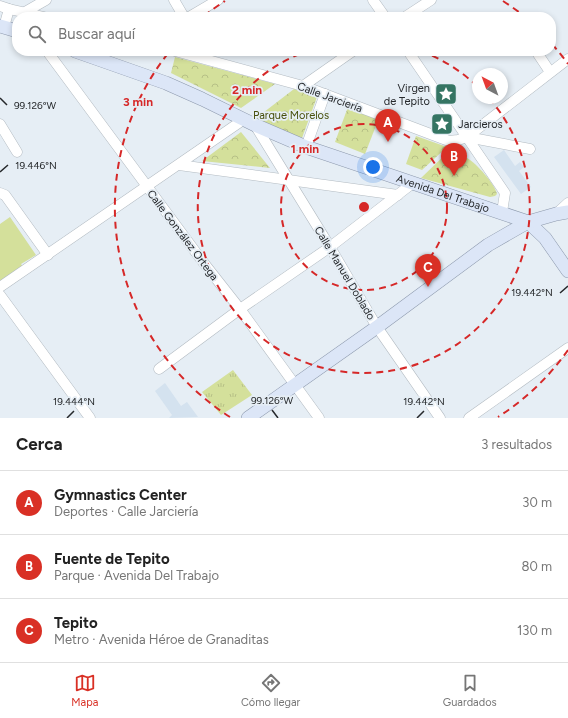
<!DOCTYPE html>
<html lang="es">
<head>
<meta charset="utf-8">
<style>
	:root { --surface:#fff; --page:#f6f6f6; --text:#222; --muted:#767676; --line:#e0e0e0; --accent:#d93025 }
	body { margin:0; font-family:Figtree,sans-serif; background:var(--page); color:var(--text) }
	.compass { position:absolute; left:472px; top:68px; width:36px; height:36px; border-radius:50%; background:var(--surface); box-shadow:0 2px 6px #0003; rotate:319deg }
	.you { position:absolute; left:373px; top:167px; width:14px; height:14px; margin:-10px; border:3px solid #fff; border-radius:50%; background:#1a73e8; box-shadow:0 0 0 6px #1a73e833 }
	.badge { display:grid; place-items:center; width:26px; height:26px; border-radius:50%; background:var(--accent); color:#fff; font-size:13px; font-weight:700 }
	.pin { position:absolute; translate:-50% -33px; filter:drop-shadow(0 1px 2px #0008) }
	.pin::after { content:''; position:absolute; top:21px; width:14px; height:12px; background:inherit; clip-path:polygon(0 0,100% 0,50% 100%) }
	.list { margin:0; padding:0; list-style:none }
	h2 { display:flex; justify-content:space-between; align-items:center; height:52px; margin:0; padding:0 16px; font-size:17px }
	h2 small { font-size:13px; font-weight:400; color:var(--muted) }
	.list li { display:grid; grid-template-columns:26px 1fr auto; gap:12px; align-items:center; box-sizing:border-box; height:64px; padding:0 16px; border-top:1px solid var(--line) }
	.list b { display:block; font-size:15px; white-space:nowrap }
	.list p { margin:0; font-size:13px; white-space:nowrap; color:var(--muted) }
	.list em { font-size:13px; font-style:normal; color:var(--muted) }
	.icon { flex:none; width:22px; height:22px; fill:none; stroke:currentColor; stroke-width:2; stroke-linecap:round; stroke-linejoin:round }
	.map { position:relative; flex:none; width:568px; height:418px; overflow:hidden }
	.search { position:absolute; background:var(--surface); box-shadow:0 2px 6px #0003; left:12px; right:12px; top:12px; height:44px; display:flex; align-items:center; gap:10px; box-sizing:border-box; padding:0 14px; border-radius:16px; color:var(--muted); font-size:15px }
	.sheet { height:244px; background:var(--surface) }
	nav { display:flex; justify-content:space-around; align-items:center; box-sizing:border-box; height:56px; border-top:1px solid var(--line); background:var(--surface); font-size:11px; color:var(--muted) }
	nav a { display:grid; justify-items:center; gap:2px }
	nav .on { color:var(--accent) }
	.map>svg:first-child { display:block }
	.built { fill:#d4e2ef }
	.grass { fill:url(#grass-tufts) }
	.park { fill:url(#park-crowns) }
	.pitch { fill:#d4e09b }
	.lines { fill:none; stroke-linecap:round; stroke-linejoin:round }
	.minor-casing { stroke:#b3bbc2; stroke-width:11 }
	.major-casing { stroke:#8c98ac; stroke-width:14 }
	.minor { stroke:#fff; stroke-width:10 }
	.major { stroke:#dce6f7; stroke-width:13 }
	.ticks { fill:none; stroke:#25282b; stroke-width:1.5 }
	.ring { fill:none; stroke:#d62828; stroke-width:2; stroke-dasharray:7 5 }
	.labels { text-anchor:middle; stroke-width:3.5; stroke-linejoin:round; paint-order:stroke }
	.poi-label { font-size:11px; fill:#25282b; stroke:#e6eef5; text-anchor:end }
	.street-label { font-size:11px; fill:#25282b; stroke:#e6eef5 }
	.park-label { font-size:11px; fill:#48500c; stroke:#e6eef5 }
	.ticks-label { font-size:10px; text-anchor:middle; fill:#25282b; stroke:#e6eef5; stroke-width:3.5; stroke-linejoin:round; paint-order:stroke }
	.centre { fill:#d62828; stroke:#e6eef5; stroke-width:2 }
	.ring-label { font-size:12px; text-anchor:middle; font-weight:bold; fill:#d62828; stroke:#e6eef5; stroke-width:3.5; stroke-linejoin:round; paint-order:stroke }
</style>
</head>
<body>
<div class="map">
<svg width="568" height="418" viewBox="0 0 568 418">
	<defs>
		<pattern id="grass-tufts" width="24" height="20" patternUnits="userSpaceOnUse"><rect width="24" height="20" fill="#d4e09b"/><path d="M3 7l-1-3M5 7V3M7 7l1-3M15 17l-1-3M17 17v-4M19 17l1-3" fill="none" stroke="#b6c086"/></pattern>
		<pattern id="park-crowns" width="20" height="18" patternUnits="userSpaceOnUse"><rect width="20" height="18" fill="#d4e09b"/><path d="M2 6a3 3 0 1 1 6 0M12 15a3 3 0 1 1 6 0" fill="none" stroke="#b6c086"/></pattern>
	</defs>
	<rect width="100%" height="100%" fill="#e6eef5"/>
	<g class="built">
		<polygon points="504,150 515,166 520,162 524,167 519,171 531,187 521,194 494,157"/>
		<polygon points="165,383 181,406 187,402 198,417 169,418 172,415 155,391"/>
	</g>
	<polygon class="grass" points="233,370 252,395 221,415 202,392"/>
	<g class="park">
		<polygon points="175,57 275,84 241,108 171,73"/>
		<polygon points="294,89 317,97 302,138 255,119"/>
		<polygon points="348,107 379,118 365,154 335,142"/>
		<polygon points="241,132 270,168 202,161"/>
		<polygon points="416,136 447,147 422,170 406,164"/>
		<path d="M449,151C455,153 461,155 467,158C477,164 494,183 497,194L495,196L490,197L421,178Z"/>
	</g>
	<polygon class="pitch" points="10,217 36,255 21,264 23,267 0,282 0,224"/>
	<g class="lines">
		<g class="minor-casing">
			<g id="minor">
				<polyline points="174,0 184,17"/>
				<polyline points="373,0 385,17"/>
				<polyline points="0,6 9,9 44,17"/>
				<polyline points="25,12 46,0"/>
				<polyline points="189,17 218,0"/>
				<polyline points="405,17 431,0"/>
				<polyline points="4,27 9,9"/>
				<polyline points="47,51 203,262 240,309 319,418"/>
				<polyline points="175,51 303,86 449,141 458,140 467,137 530,149"/>
				<polyline points="408,51 505,193 502,212"/>
				<polyline points="536,51 550,72"/>
				<polyline points="303,86 353,51"/>
				<polyline points="0,124 17,152"/>
				<polyline points="255,125 330,247 377,327 440,418"/>
				<polyline points="467,137 568,59"/>
				<polyline points="306,147 325,94"/>
				<polyline points="179,165 398,195"/>
				<polyline points="0,193 5,195 48,255"/>
				<polyline points="556,214 568,203"/>
				<polyline points="0,287 243,120"/>
				<polyline points="0,295 90,418"/>
				<polyline points="159,369 240,309 330,247 413,183"/>
				<polyline points="469,418 568,348"/>
			</g>
		</g>
		<g class="major-casing">
			<g id="major">
				<polyline points="0,26 17,31"/>
				<path id="s1" d="M75,51L166,83L202,99L255,125L306,147L528,222L545,238L568,271"/>
				<polyline points="248,418 377,327 488,245 528,222 556,214 568,212"/>
			</g>
		</g>
		<use href="#minor" class="minor"/>
		<use href="#major" class="major"/>
	</g>
	<path class="ticks" d="M0,98L7,105M0,172L8,165M560,293L568,286M272,410L278,418M67,418L74,411M417,418L424,411"/>
	<g class="ring">
		<circle cx="364" cy="207" r="83"/>
		<path d="M421 51A166 166 0 0 1 477 86M489 98A166 166 0 1 1 307 51"/>
		<path d="M568 350A249 249 0 0 1 498 417M230 417A249 249 0 0 1 169 52M204 16A249 249 0 0 1 225 1M503 1A249 249 0 0 1 524 16M552 44A249 249 0 0 1 568 64"/>
	</g>
	<defs>
		<g id="sight-square" transform="scale(1.15)"><rect x="-9" y="-9" width="18" height="18" rx="4" fill="#357563" stroke="#e6eef5"/><path d="M0-6L1.8-2.2L6-1.7L2.9 1.2L3.7 5.4L0 3.3L-3.7 5.4L-2.9 1.2L-6-1.7L-1.8-2.2Z" fill="#fff"/></g>
	</defs>
	<g fill-rule="evenodd">
		<use href="#sight-square" x="446" y="94"/>
		<use href="#sight-square" x="442" y="124"/>
	</g>
	<g class="labels">
		<g class="poi-label">
			<text x="430" y="92">Virgen<tspan x="430" dy="13">de Tepito</tspan></text>
			<text x="458" y="128" text-anchor="start">Jarcieros</text>
		</g>
		<g class="street-label">
			<text transform="translate(330 97) rotate(20)" y="4">Calle Jarciería</text>
			<text dy="4" stroke="none"><textPath href="#s1" startOffset="395">Avenida Del Trabajo</textPath></text>
			<text transform="translate(183 235) rotate(53)" y="4">Calle González Ortega</text>
			<text transform="translate(345 273) rotate(59)" y="4">Calle Manuel Doblado</text>
		</g>
		<g class="park-label">
			<text x="291" y="119">Parque Morelos</text>
		</g>
	</g>
	<g class="ticks-label">
		<text x="35" y="109">99.126°W</text>
		<text x="36" y="169">19.446°N</text>
		<text x="532" y="296">19.442°N</text>
		<text x="272" y="404">99.126°W</text>
		<text x="74" y="405">19.444°N</text>
		<text x="424" y="405">19.442°N</text>
	</g>
	<circle cx="364" cy="207" r="6" class="centre"/>
	<g class="ring-label">
		<text x="247" y="94">2 min</text>
		<text x="138" y="106">3 min</text>
		<text x="305" y="153">1 min</text>
	</g>
</svg>
<svg class="compass" viewBox="-18 -18 36 36"><path d="M0-13l5 13h-10z" fill="#e53935"/><path d="M0 13l5-13h-10z" fill="#767676"/></svg>
<div class="you"></div>
<div class="pin badge" style="left:388px;top:142px">A</div>
<div class="pin badge" style="left:454px;top:176px">B</div>
<div class="pin badge" style="left:428px;top:287px">C</div>
<div class="search"><svg class="icon" aria-label="search" viewBox="0 0 24 24"><circle cx="10" cy="10" r="6"/><path d="M15 15l6 6"/></svg>Buscar aquí</div>
</div>
<section class="sheet">
<h2>Cerca<small>3 resultados</small></h2>
<ul class="list">
<li><span class="badge">A</span><div><b>Gymnastics Center</b><p>Deportes · Calle Jarciería</p></div><em>30 m</em></li>
<li><span class="badge">B</span><div><b>Fuente de Tepito</b><p>Parque · Avenida Del Trabajo</p></div><em>80 m</em></li>
<li><span class="badge">C</span><div><b>Tepito</b><p>Metro · Avenida Héroe de Granaditas</p></div><em>130 m</em></li>
</ul>
</section>
<nav>
<a class="on"><svg class="icon" aria-label="map" viewBox="0 0 24 24"><path d="M3 6l6-2 6 2 6-2v14l-6 2-6-2-6 2zM9 4v14M15 6v14"/></svg>Mapa</a>
<a><svg class="icon" aria-label="directions" viewBox="0 0 24 24"><path d="M12 3l9 9-9 9-9-9zM9 14v-3h6M13 9l2 2-2 2"/></svg>Cómo llegar</a>
<a><svg class="icon" aria-label="saved" viewBox="0 0 24 24"><path d="M7 4h10v16l-5-4-5 4z"/></svg>Guardados</a>
</nav>
</body>
</html>
